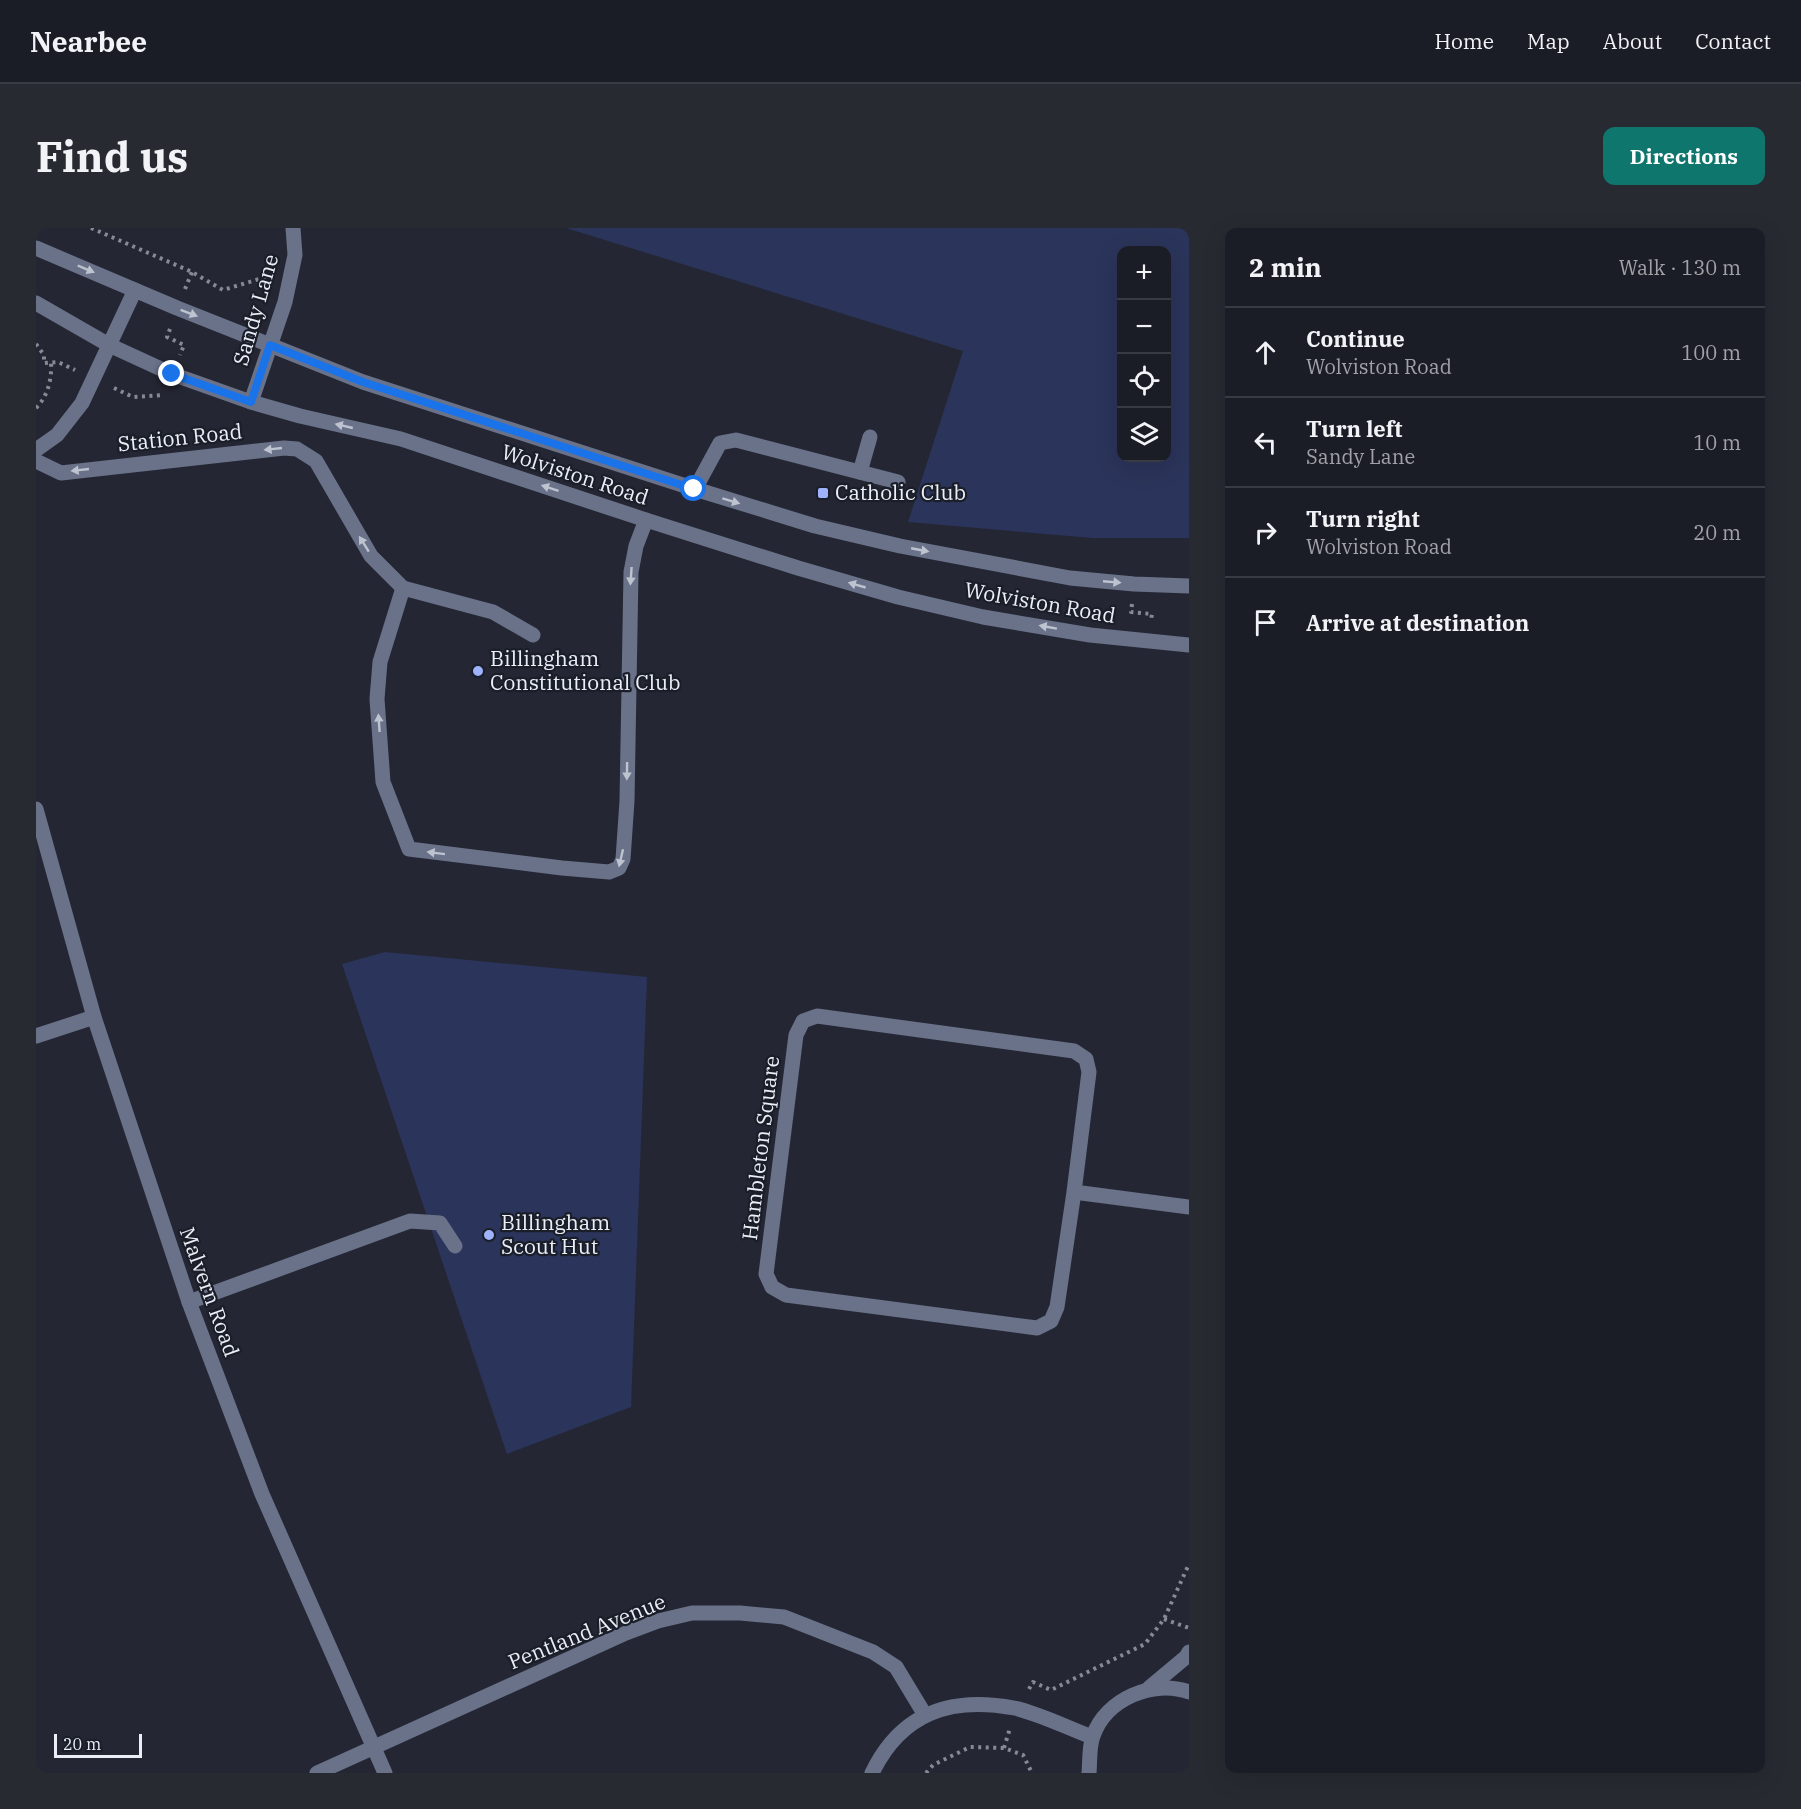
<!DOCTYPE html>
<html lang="en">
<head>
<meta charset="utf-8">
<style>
	:root { --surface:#1b1d26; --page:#282a32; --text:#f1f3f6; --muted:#a0a2a7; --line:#393b43; --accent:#0f766e }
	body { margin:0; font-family:"IBM Plex Serif",serif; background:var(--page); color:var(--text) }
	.controls { position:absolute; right:18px; top:18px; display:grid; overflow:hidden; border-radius:12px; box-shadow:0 6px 24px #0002 }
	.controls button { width:54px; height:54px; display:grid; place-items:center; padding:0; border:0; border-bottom:2px solid var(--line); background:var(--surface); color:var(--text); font:30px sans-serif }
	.scale { position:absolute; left:18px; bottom:15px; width:88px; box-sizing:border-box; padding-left:6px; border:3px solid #ebeef6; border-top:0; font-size:16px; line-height:21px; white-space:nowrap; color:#ebeef6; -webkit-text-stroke:4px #1a1e29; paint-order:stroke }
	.stop { position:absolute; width:18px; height:18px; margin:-14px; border:4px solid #1a73e8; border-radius:50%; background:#fff }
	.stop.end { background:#1a73e8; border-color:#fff; box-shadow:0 2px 6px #0008 }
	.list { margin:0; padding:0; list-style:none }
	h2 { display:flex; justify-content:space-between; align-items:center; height:78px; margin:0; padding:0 24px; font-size:26px }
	h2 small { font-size:20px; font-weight:400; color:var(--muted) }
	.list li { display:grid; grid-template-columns:39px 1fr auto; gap:18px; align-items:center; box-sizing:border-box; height:90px; padding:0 24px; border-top:2px solid var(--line) }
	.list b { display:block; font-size:22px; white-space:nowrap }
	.list p { margin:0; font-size:20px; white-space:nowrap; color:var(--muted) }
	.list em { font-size:20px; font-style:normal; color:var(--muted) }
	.icon { flex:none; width:33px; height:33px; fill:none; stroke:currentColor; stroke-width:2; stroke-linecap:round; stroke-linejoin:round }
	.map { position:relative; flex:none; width:1153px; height:1545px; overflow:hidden; border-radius:12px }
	header { display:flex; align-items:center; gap:36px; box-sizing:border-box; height:84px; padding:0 30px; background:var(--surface); border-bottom:2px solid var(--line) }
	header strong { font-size:28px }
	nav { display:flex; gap:33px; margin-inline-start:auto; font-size:21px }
	.intro { display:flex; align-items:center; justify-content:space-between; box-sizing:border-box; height:144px; padding:0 36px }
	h1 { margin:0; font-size:42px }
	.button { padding:15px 27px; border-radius:12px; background:var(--accent); color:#fff; font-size:21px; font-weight:700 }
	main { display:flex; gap:36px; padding:0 36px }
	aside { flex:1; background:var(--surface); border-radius:12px; box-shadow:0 6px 24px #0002 }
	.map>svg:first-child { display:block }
	.green { fill:#2b345a; fill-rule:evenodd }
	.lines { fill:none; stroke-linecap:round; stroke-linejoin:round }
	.path { stroke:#878a94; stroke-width:4; stroke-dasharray:3 4.5; stroke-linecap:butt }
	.minor { stroke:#6a728a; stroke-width:15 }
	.oneway { fill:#bec3d0 }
	.route { stroke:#1a73e8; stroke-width:8 }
	.poi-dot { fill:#9fb3fd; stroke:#1a1e29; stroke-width:2 }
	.labels { text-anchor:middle; stroke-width:4.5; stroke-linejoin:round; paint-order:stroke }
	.street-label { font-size:21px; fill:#ebeef6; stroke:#1a1e29 }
	.poi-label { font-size:21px; fill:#ebeef6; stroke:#1a1e29; text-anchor:start }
</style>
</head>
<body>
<header>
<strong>Nearbee</strong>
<nav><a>Home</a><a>Map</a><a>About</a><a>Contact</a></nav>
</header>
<div class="intro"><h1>Find us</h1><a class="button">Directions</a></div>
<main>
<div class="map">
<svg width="1153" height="1545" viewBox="0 0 1153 1545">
	<rect width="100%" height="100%" fill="#242733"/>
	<g class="green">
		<path d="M530,0H1153V310H1056L872,294L927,123ZM1130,22V230H1086V22Z"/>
		<polygon points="349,724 611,749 595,1179 471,1226 306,736"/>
	</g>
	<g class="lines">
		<g class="path">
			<polyline points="55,0 156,44 187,62 233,48"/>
			<polyline points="149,61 156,44"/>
			<polyline points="134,101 131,109 148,117 144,127"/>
			<polyline points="0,116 8,127 8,135 22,134 39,142"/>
			<polyline points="78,160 97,169 127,167"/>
			<path d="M0,180C12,168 16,151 15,134"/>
			<polyline points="1096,376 1095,384 1116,386 1115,392"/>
			<polyline points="1128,1391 1153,1400"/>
			<polyline points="993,1461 997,1454 1015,1462 1109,1416 1128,1391 1153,1336"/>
			<polyline points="968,1520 974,1500"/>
			<polyline points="890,1545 897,1537 934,1519 968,1520 987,1527 996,1545"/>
		</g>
		<g class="minor">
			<polyline points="0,20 141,80 327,154 659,261 779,298 864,318 1034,350 1098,356 1153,358"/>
			<polyline points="0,75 73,117 136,146 215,174 264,188 365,211 610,292 762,340 862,369 947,389 1054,407 1153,417"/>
			<polyline points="215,174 249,74 259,27 257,0"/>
			<polyline points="0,222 21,207 46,175 99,62"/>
			<polyline points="0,233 25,245 248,220 261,221 280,233 335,328 367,360 457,384 497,407"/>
			<polyline points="824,244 834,209"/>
			<polyline points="659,261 684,215 700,212 862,254"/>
			<polyline points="367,360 344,434 341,471 347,554 373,621 526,640 573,644 583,640 587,631 591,573 595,344 600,318 610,292"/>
			<polyline points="0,581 58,789 153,1074 226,1266 349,1545"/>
			<polyline points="0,808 58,789"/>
			<polyline points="1038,964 1053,844 1050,831 1038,823 781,788 767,793 760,807 730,1046 736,1059 750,1067 1001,1100 1015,1093 1021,1079 1038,964 1153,979"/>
			<polyline points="153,1074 374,993 404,995 419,1018"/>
			<polyline points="1113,1460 1150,1429 1153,1424"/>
			<polyline points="281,1545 590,1405 622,1393 656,1385 704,1385 748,1389 837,1424 860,1439 889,1487"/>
			<path d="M836,1545C865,1485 914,1468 978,1480C1002,1485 1032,1500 1056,1509"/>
			<path d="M1053,1545C1054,1534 1053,1518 1057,1508C1070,1471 1117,1451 1153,1464"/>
		</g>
	</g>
	<defs><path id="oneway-solid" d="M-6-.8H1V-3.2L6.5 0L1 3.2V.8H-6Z" transform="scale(1.5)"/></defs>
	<g class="oneway">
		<use href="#oneway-solid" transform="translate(50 41) rotate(23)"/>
		<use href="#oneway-solid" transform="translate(153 85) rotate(21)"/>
		<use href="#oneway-solid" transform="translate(308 198) rotate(-167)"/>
		<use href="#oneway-solid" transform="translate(237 221) rotate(174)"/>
		<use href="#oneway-solid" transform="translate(44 242) rotate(174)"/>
		<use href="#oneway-solid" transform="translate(514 260) rotate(-162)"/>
		<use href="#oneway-solid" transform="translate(695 273) rotate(17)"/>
		<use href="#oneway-solid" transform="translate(328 316) rotate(-122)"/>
		<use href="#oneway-solid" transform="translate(884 322) rotate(11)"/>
		<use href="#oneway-solid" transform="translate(595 348) rotate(94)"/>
		<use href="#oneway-solid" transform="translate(1076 354) rotate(5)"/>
		<use href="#oneway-solid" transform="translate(821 357) rotate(-164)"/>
		<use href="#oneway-solid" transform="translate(1012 399) rotate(-170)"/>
		<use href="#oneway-solid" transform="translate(343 495) rotate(-94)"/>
		<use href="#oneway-solid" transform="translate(591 543) rotate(91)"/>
		<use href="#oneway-solid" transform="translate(400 625) rotate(-173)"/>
		<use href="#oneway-solid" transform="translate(585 630) rotate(103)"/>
	</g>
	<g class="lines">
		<polyline class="route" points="136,146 215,174 234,117 327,154 658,261"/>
	</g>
	<g class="poi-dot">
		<rect x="781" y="259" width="12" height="12" rx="3"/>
		<circle cx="442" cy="443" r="6"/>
		<circle cx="453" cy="1007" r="6"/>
	</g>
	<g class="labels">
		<g class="street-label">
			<text transform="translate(220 82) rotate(-74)" y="7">Sandy Lane</text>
			<text transform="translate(144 210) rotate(-6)" y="7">Station Road</text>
			<text transform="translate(539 247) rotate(18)" y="7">Wolviston Road</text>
			<text transform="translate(1004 375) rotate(10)" y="7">Wolviston Road</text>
			<text transform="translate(725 920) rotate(-83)" y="7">Hambleton Square</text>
			<text transform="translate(173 1064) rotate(70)" y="7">Malvern Road</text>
			<text transform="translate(551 1404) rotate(-22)" y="7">Pentland Avenue</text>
		</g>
		<g class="poi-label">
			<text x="799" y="272">Catholic Club</text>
			<text x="454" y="438">Billingham<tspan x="454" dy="24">Constitutional Club</tspan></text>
			<text x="465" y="1002">Billingham<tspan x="465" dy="24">Scout Hut</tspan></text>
		</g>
	</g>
</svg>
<div class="controls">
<button>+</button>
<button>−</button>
<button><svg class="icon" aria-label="locate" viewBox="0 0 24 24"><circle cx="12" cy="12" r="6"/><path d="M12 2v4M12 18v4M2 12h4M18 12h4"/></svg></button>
<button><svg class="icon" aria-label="layers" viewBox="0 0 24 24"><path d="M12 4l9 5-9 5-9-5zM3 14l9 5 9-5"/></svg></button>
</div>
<div class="scale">20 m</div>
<div class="stop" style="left:658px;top:261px"></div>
<div class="stop end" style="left:136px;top:146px"></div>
</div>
<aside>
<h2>2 min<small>Walk · 130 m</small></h2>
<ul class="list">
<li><svg class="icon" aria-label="ahead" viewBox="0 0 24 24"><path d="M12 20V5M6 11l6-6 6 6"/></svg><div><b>Continue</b><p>Wolviston Road</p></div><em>100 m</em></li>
<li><svg class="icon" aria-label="left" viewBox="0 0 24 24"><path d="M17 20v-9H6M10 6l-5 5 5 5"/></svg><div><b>Turn left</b><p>Sandy Lane</p></div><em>10 m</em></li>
<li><svg class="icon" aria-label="right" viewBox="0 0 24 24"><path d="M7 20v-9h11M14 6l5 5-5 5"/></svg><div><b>Turn right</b><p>Wolviston Road</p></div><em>20 m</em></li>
<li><svg class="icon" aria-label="arrive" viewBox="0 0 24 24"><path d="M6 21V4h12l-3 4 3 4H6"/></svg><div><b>Arrive at destination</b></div></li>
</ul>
</aside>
</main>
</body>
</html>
